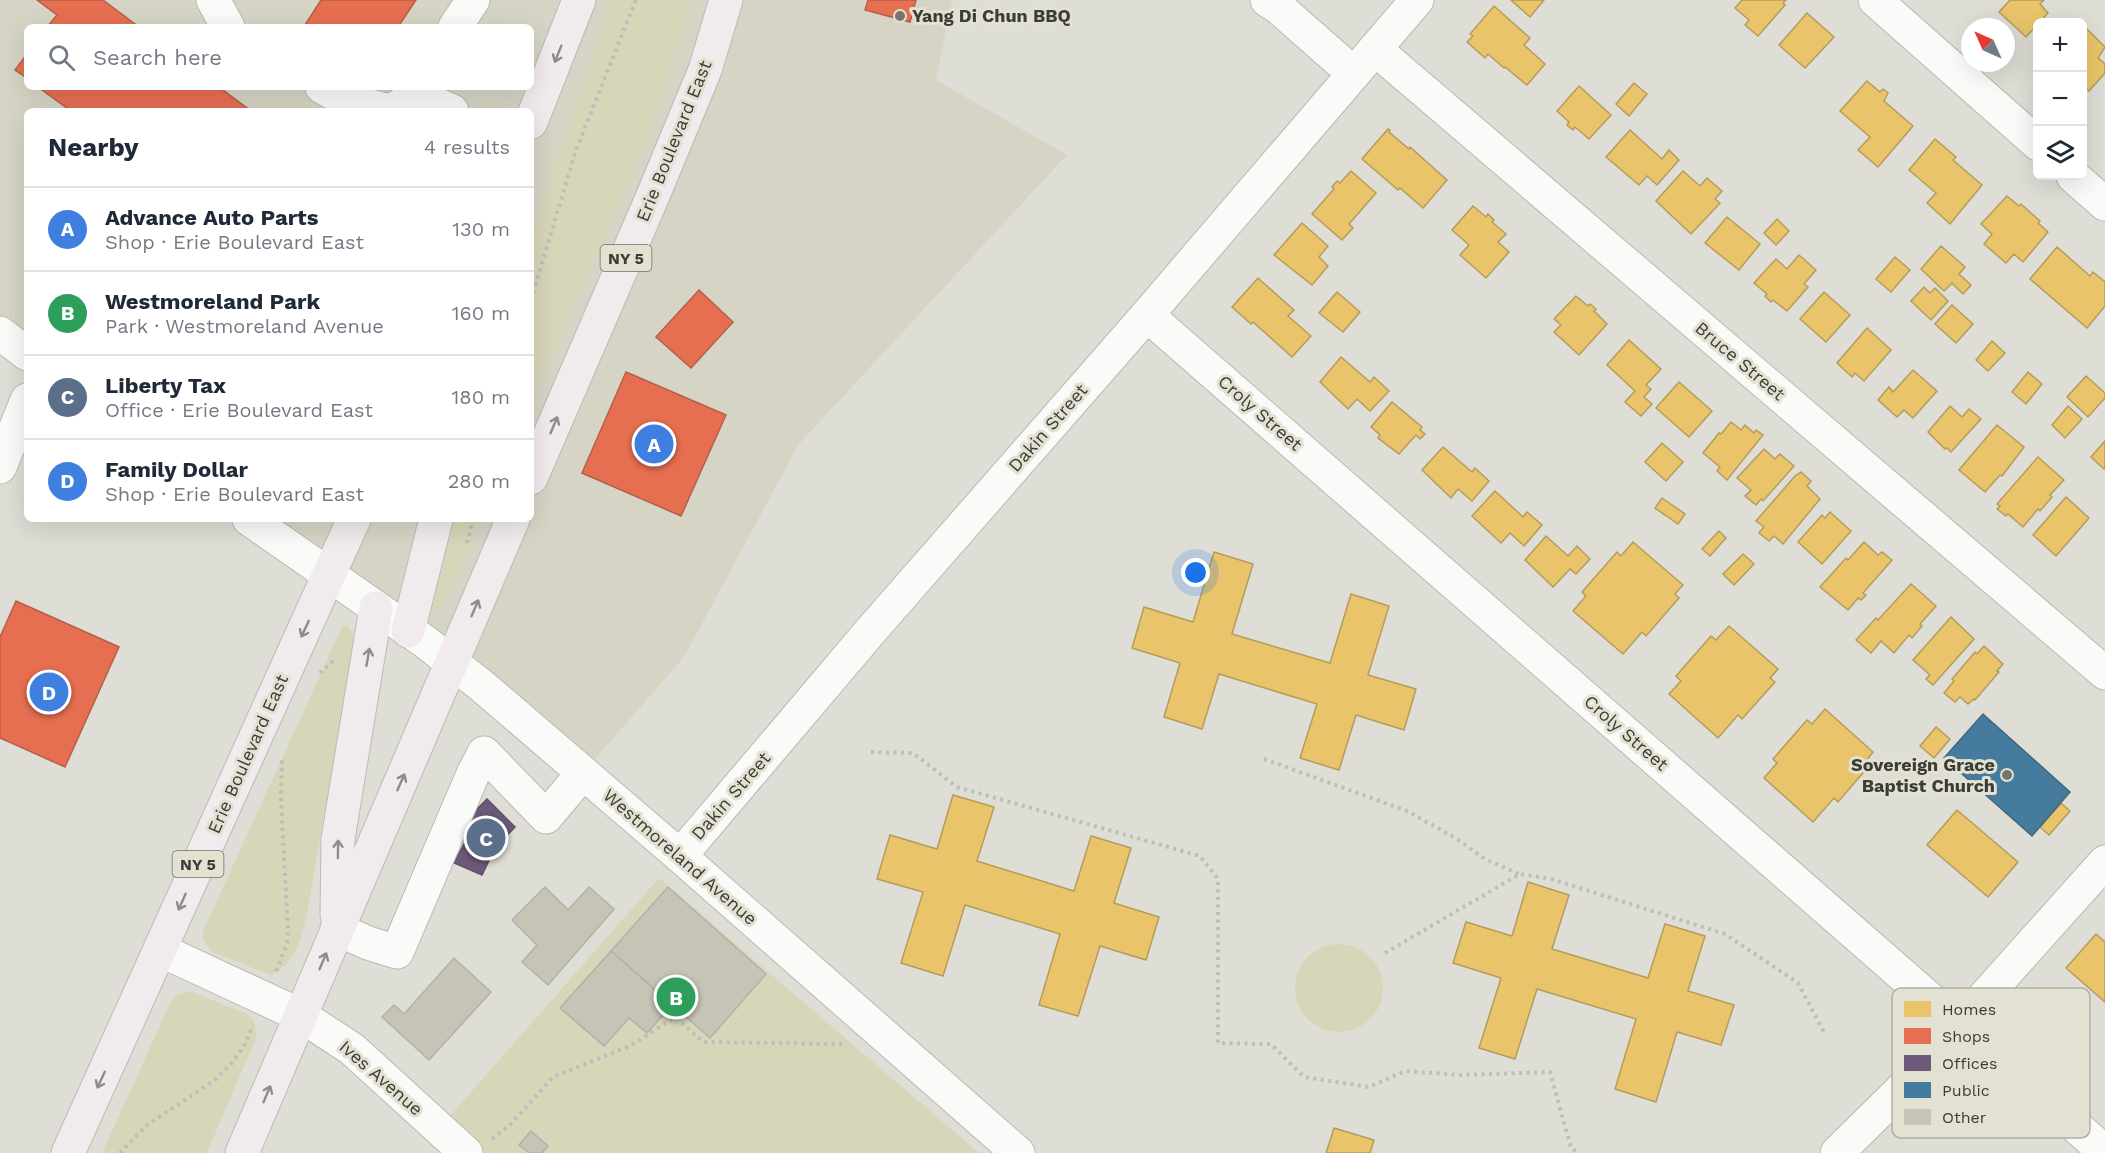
<!DOCTYPE html>
<html lang="en">
<head>
<meta charset="utf-8">
<style>
	:root { --surface:#fff; --page:#f6f6f7; --text:#1f2937; --muted:#747a83; --line:#e0e1e3; --accent:#75756f }
	body { margin:0; font-family:"Work Sans",sans-serif; background:var(--page); color:var(--text) }
	.controls { position:absolute; right:18px; top:18px; display:grid; overflow:hidden; border-radius:9px; box-shadow:0 6px 24px #0002 }
	.controls button { width:54px; height:54px; display:grid; place-items:center; padding:0; border:0; border-bottom:2px solid var(--line); background:var(--surface); color:var(--text); font:30px sans-serif }
	.compass { position:absolute; left:1961px; top:18px; width:54px; height:54px; border-radius:50%; background:var(--surface); box-shadow:0 6px 24px #0002; rotate:315deg }
	.you { position:absolute; left:1196px; top:573px; width:21px; height:21px; margin:-15px; border:4px solid #fff; border-radius:50%; background:#1a73e8; box-shadow:0 0 0 9px #1a73e833 }
	.badge { display:grid; place-items:center; width:39px; height:39px; border-radius:50%; background:var(--accent); color:#fff; font-size:20px; font-weight:700 }
	.pin { position:absolute; translate:-50% -50%; border:3px solid #fff; box-shadow:0 2px 6px #0006 }
	.list { margin:0; padding:0; list-style:none }
	h2 { display:flex; justify-content:space-between; align-items:center; height:78px; margin:0; padding:0 24px; font-size:26px }
	h2 small { font-size:20px; font-weight:400; color:var(--muted) }
	.list li { display:grid; grid-template-columns:39px 1fr auto; gap:18px; align-items:center; box-sizing:border-box; height:84px; padding:0 24px; border-top:2px solid var(--line) }
	.list b { display:block; font-size:22px; white-space:nowrap }
	.list p { margin:0; font-size:20px; white-space:nowrap; color:var(--muted) }
	.list em { font-size:20px; font-style:normal; color:var(--muted) }
	.icon { flex:none; width:33px; height:33px; fill:none; stroke:currentColor; stroke-width:2; stroke-linecap:round; stroke-linejoin:round }
	.map { position:relative; flex:none; width:2105px; height:1153px; overflow:hidden }
	.search { position:absolute; background:var(--surface); box-shadow:0 6px 24px #0002; left:24px; top:24px; width:510px; height:66px; display:flex; align-items:center; gap:15px; box-sizing:border-box; padding:0 21px; border-radius:9px; color:var(--muted); font-size:22px }
	.panel { position:absolute; background:var(--surface); box-shadow:0 6px 24px #0002; left:24px; top:108px; width:510px; height:414px; border-radius:9px }
	.map>svg:first-child { display:block }
	.built { fill:#d6d5c5; fill-rule:evenodd }
	.green { fill:#d8d6b9 }
	.homes { fill:#e9c46a; stroke:#b59c5b; stroke-width:1.5 }
	.shops { fill:#e76f51; stroke:#b46049; stroke-width:1.5 }
	.offices { fill:#6d597a; stroke:#5f5166; stroke-width:1.5 }
	.public { fill:#457b9d; stroke:#43687e; stroke-width:1.5 }
	.building { fill:#c6c5b5; stroke:#b1b1ab; stroke-width:1.5 }
	.lines { fill:none; stroke-linecap:round; stroke-linejoin:round }
	.minor-casing { stroke:#b9b9b2; stroke-width:35 }
	.major-casing { stroke:#babab6; stroke-width:35 }
	.path { stroke:#bdbdba; stroke-width:4; stroke-dasharray:3 4.5; stroke-linecap:butt }
	.minor { stroke:#fafaf9; stroke-width:33 }
	.major { stroke:#f1ebee; stroke-width:33 }
	.oneway { stroke:#8e8b89 }
	.poi-dot { fill:#75756f; stroke:#e2e1d2; stroke-width:2 }
	.labels { text-anchor:middle; stroke-width:6; stroke-linejoin:round; paint-order:stroke }
	.shield { fill:#e2e1d2; stroke:#6e6e66; stroke-width:1.5 }
	.shield-label { font-size:16px; font-weight:bold; fill:#3d3d37 }
	.poi-label { font-size:18px; font-weight:bold; fill:#3d3d37; stroke:#e2e1d2; text-anchor:start }
	.street-label { font-size:18px; fill:#3d3d37; stroke:#e2e1d2 }
	.key { fill:#e2e1d2; stroke:#b0b0a4; stroke-width:1.5 }
	.key-label { font-size:16px; fill:#3d3d37 }
</style>
</head>
<body>
<div class="map">
<svg width="2105" height="1153" viewBox="0 0 2105 1153">
	<rect width="100%" height="100%" fill="#deded6"/>
	<path class="built" d="M0,0H952L936,80L1067,155L799,444L684,657L583,773L249,519H531V111H27V354L0,333ZM27,27H531V87H27Z"/>
	<g class="green">
		<polygon points="613,0 692,0 649,134 531,404 531,242 554,166"/>
		<polygon points="448,519 481,519 443,606 434,607 425,601"/>
		<path d="M343,625L349,627L355,638L311,891C305,920 302,963 271,975L212,952L203,940V931Z"/>
		<polygon points="659,878 979,1153 485,1153 449,1117"/>
		<circle cx="1339" cy="988" r="44"/>
		<polygon points="190,991 247,1014 253,1019 257,1036 207,1153 102,1153 171,1001 175,996"/>
	</g>
	<g class="homes">
		<polygon points="1511,0 1544,0 1530,17"/>
		<polygon points="1742,0 1786,0 1783,3 1785,5 1758,36 1745,25 1749,20 1735,8"/>
		<polygon points="2010,0 2044,0 2040,4 2048,13 2026,37 1999,12"/>
		<polygon points="1494,6 1530,38 1524,45 1545,64 1527,85 1505,67 1504,68 1488,54 1485,58 1467,42 1473,36 1470,34"/>
		<polygon points="1807,13 1834,37 1805,68 1779,45"/>
		<polygon points="2082,24 2105,47 2098,58 2105,64 2105,73 2089,91 2082,85"/>
		<polygon points="1867,81 1880,92 1883,89 1888,93 1884,101 1913,126 1878,167 1858,150 1870,137 1840,111"/>
		<polygon points="1634,83 1647,94 1629,116 1616,104"/>
		<polygon points="1579,86 1611,115 1589,139 1575,127 1573,130 1567,125 1569,122 1557,111"/>
		<polygon points="1388,129 1390,130 1389,132 1409,149 1410,147 1447,180 1423,208 1400,188 1398,190 1362,159"/>
		<polygon points="1630,130 1662,159 1669,150 1679,160 1657,185 1647,176 1639,185 1606,157"/>
		<polygon points="1935,139 1956,157 1953,160 1982,185 1950,224 1927,203 1936,193 1909,170"/>
		<polygon points="1351,171 1376,193 1349,224 1353,228 1342,240 1312,214 1334,189 1332,187 1337,181 1340,183"/>
		<polygon points="1683,171 1700,186 1707,178 1722,191 1715,199 1720,203 1691,234 1656,201"/>
		<polygon points="2007,196 2019,206 2021,204 2040,221 2038,223 2048,232 2023,262 2014,254 2006,263 1984,244 1992,234 1981,224"/>
		<polygon points="1473,206 1486,217 1488,214 1494,220 1492,222 1506,234 1498,242 1509,252 1486,278 1460,255 1469,245 1452,230"/>
		<polygon points="1727,217 1760,244 1739,270 1705,243"/>
		<polygon points="1777,219 1789,231 1776,245 1764,233"/>
		<polygon points="1302,223 1328,246 1319,257 1328,266 1312,285 1274,255"/>
		<polygon points="1941,246 1965,267 1959,274 1971,285 1963,294 1952,283 1944,291 1921,269"/>
		<polygon points="2057,247 2090,276 2093,272 2105,282 2105,306 2087,328 2030,279"/>
		<polygon points="1799,255 1816,270 1804,284 1808,287 1787,311 1773,300 1771,302 1765,296 1767,294 1754,283 1776,259 1787,269"/>
		<polygon points="1895,257 1910,270 1891,292 1876,279"/>
		<polygon points="1258,278 1294,310 1288,316 1311,336 1292,357 1253,322 1251,324 1232,307"/>
		<polygon points="1924,287 1930,293 1935,288 1948,301 1931,320 1911,301"/>
		<polygon points="1337,292 1360,312 1343,332 1319,313"/>
		<polygon points="1824,292 1850,315 1826,342 1800,319"/>
		<polygon points="1576,296 1588,306 1590,304 1596,309 1594,311 1607,324 1579,355 1554,332 1561,325 1554,319"/>
		<polygon points="1952,305 1973,324 1956,343 1935,324"/>
		<polygon points="1867,328 1891,350 1864,381 1855,373 1852,377 1837,363"/>
		<polygon points="1629,340 1661,369 1646,385 1651,389 1644,397 1652,404 1641,416 1625,402 1635,391 1607,365"/>
		<polygon points="1992,341 2005,353 1988,371 1976,360"/>
		<polygon points="1341,357 1370,382 1374,377 1389,391 1370,411 1357,399 1348,409 1320,382"/>
		<polygon points="1913,370 1937,391 1913,418 1904,410 1897,417 1878,400 1889,387 1893,392"/>
		<polygon points="2028,372 2042,384 2026,404 2012,392"/>
		<polygon points="2086,376 2105,393 2105,398 2088,417 2067,397"/>
		<polygon points="1679,382 1712,411 1689,437 1656,408"/>
		<polygon points="1392,402 1422,427 1420,430 1425,434 1420,439 1416,435 1399,454 1378,438 1380,435 1371,427"/>
		<polygon points="1950,406 1962,417 1969,409 1981,419 1951,452 1947,448 1945,449 1928,432"/>
		<polygon points="2068,406 2082,419 2065,438 2052,425"/>
		<polygon points="1731,422 1741,430 1745,425 1754,433 1756,430 1763,435 1727,480 1717,471 1720,467 1703,453 1719,433 1721,434"/>
		<polygon points="1997,425 2024,447 2002,476 2000,475 1985,492 1959,470"/>
		<polygon points="2105,441 2105,468 2104,469 2091,457"/>
		<polygon points="1662,443 1683,462 1666,481 1645,462"/>
		<polygon points="1443,447 1472,472 1475,468 1489,481 1472,501 1458,489 1451,498 1422,470"/>
		<polygon points="1764,449 1775,459 1780,454 1794,466 1763,501 1761,499 1756,505 1745,496 1751,490 1737,478"/>
		<polygon points="2038,457 2064,480 2050,495 2052,497 2040,511 2038,509 2023,527 2008,514 2006,516 1997,509 2000,506 1997,504"/>
		<polygon points="1801,472 1811,481 1807,486 1820,499 1783,544 1774,536 1769,541 1759,533 1764,527 1756,521 1795,476"/>
		<polygon points="1495,491 1523,517 1527,512 1542,525 1524,546 1510,533 1501,543 1472,516"/>
		<polygon points="2066,497 2089,518 2056,556 2033,535"/>
		<polygon points="1662,498 1685,514 1678,524 1655,508"/>
		<polygon points="1830,512 1851,531 1822,564 1798,542 1822,515 1825,518"/>
		<polygon points="1719,531 1726,538 1710,556 1702,549"/>
		<polygon points="1546,536 1568,556 1577,546 1590,559 1576,574 1570,569 1553,587 1525,560"/>
		<polygon points="1633,542 1683,585 1675,594 1679,598 1646,636 1642,632 1623,654 1573,611 1586,596 1582,592 1617,552 1621,556"/>
		<polygon points="1864,542 1878,555 1882,552 1892,560 1863,593 1866,595 1861,600 1858,598 1848,610 1820,587 1846,558 1848,560"/>
		<polygon points="1214,552 1253,564 1232,634 1330,663 1351,594 1389,606 1368,675 1416,689 1404,730 1356,715 1339,770 1300,758 1317,704 1219,674 1202,729 1164,717 1180,663 1132,648 1144,607 1193,622"/>
		<polygon points="1743,554 1754,564 1734,585 1723,574"/>
		<polygon points="1911,584 1936,606 1920,624 1922,626 1912,638 1909,635 1894,653 1881,641 1871,653 1856,640 1876,618 1878,620"/>
		<polygon points="1951,617 1974,639 1933,685 1926,679 1930,675 1913,660"/>
		<polygon points="1729,626 1778,669 1770,678 1775,682 1742,719 1738,715 1718,738 1669,694 1681,681 1676,676 1711,636 1716,640"/>
		<polygon points="1984,646 2003,664 1997,671 1999,672 1975,700 1974,699 1968,704 1960,697 1955,702 1944,693 1954,681 1952,679 1975,652 1977,654"/>
		<polygon points="1825,709 1873,752 1865,762 1869,766 1838,802 1834,798 1813,822 1764,778 1777,763 1773,759 1807,720 1812,724"/>
		<polygon points="1936,727 1950,739 1934,758 1920,746"/>
		<polygon points="953,795 994,807 977,861 1074,891 1091,836 1131,848 1114,903 1159,917 1146,960 1100,946 1078,1016 1039,1005 1060,934 965,905 943,976 901,963 923,892 877,879 890,835 937,849"/>
		<polygon points="2061,803 2070,811 2049,835 2040,827"/>
		<polygon points="1957,810 2018,862 1988,897 1927,845"/>
		<polygon points="1528,882 1569,895 1552,949 1648,978 1665,924 1705,936 1688,991 1734,1005 1721,1045 1677,1032 1656,1102 1615,1089 1636,1019 1537,989 1515,1059 1479,1048 1501,978 1453,963 1466,922 1512,936"/>
		<polygon points="2096,934 2105,942 2105,1002 2066,968"/>
		<polygon points="1334,1128 1374,1140 1370,1153 1326,1153"/>
	</g>
	<g class="shops">
		<polygon points="37,0 103,0 139,27 47,27 57,15"/>
		<polygon points="321,0 416,0 398,27 308,27 305,25"/>
		<polygon points="868,0 916,0 910,22 865,10"/>
		<polygon points="27,54 27,78 15,70"/>
		<polygon points="38,87 219,87 251,111 71,111"/>
		<polygon points="699,290 733,322 691,368 656,337"/>
		<polygon points="626,372 726,415 681,516 582,473"/>
		<polygon points="16,601 119,647 65,767 0,738 0,637"/>
	</g>
	<polygon class="offices" points="487,799 515,827 495,848 482,875 454,863 473,827 466,820"/>
	<polygon class="public" points="1983,714 2070,792 2032,836 1944,758"/>
	<g class="building">
		<polygon points="545,887 568,910 589,887 614,909 548,985 522,962 537,945 512,920"/>
		<polygon points="668,887 766,974 710,1038 611,951"/>
		<polygon points="611,951 672,1005 647,1033 629,1018 604,1046 560,1008"/>
		<polygon points="454,958 491,992 429,1060 382,1017 394,1005 404,1014"/>
		<polygon points="531,1131 548,1146 542,1153 529,1153 519,1145"/>
	</g>
	<g class="lines">
		<g class="minor-casing">
			<g id="minor">
				<polyline points="213,0 228,27"/>
				<polyline points="1267,0 1278,7 1353,73"/>
				<polyline points="1875,0 2038,144"/>
				<polyline points="455,27 473,0"/>
				<polyline points="1375,49 2105,673"/>
				<polyline points="322,87 344,99 389,111 403,104 416,87"/>
				<polyline points="412,93 452,111"/>
				<polyline points="2073,176 2105,204"/>
				<polyline points="1147,315 2105,1152"/>
				<polyline points="0,333 27,354"/>
				<polyline points="0,467 27,400"/>
				<polyline points="249,519 424,641 482,686 680,856 1018,1153"/>
				<polyline points="680,856 868,634 1147,315 1417,0"/>
				<polyline points="337,929 368,943 397,952 473,774 484,753 546,817 583,773"/>
				<polyline points="160,950 300,1015 352,1049 466,1153"/>
				<polyline points="1837,1153 1900,1091 2105,862"/>
			</g>
		</g>
		<g class="major-casing">
			<g id="major">
				<polyline points="531,122 579,0"/>
				<polyline points="531,478 652,198 705,70 726,0"/>
				<polyline points="408,631 436,519"/>
				<polyline points="337,915 338,839 376,608"/>
				<polyline points="68,1153 354,519"/>
				<polyline points="242,1153 513,519"/>
			</g>
		</g>
		<g class="path">
			<polyline points="531,300 576,150 636,0"/>
			<polyline points="467,543 473,519"/>
			<polyline points="320,673 334,660 337,660"/>
			<polyline points="871,752 913,753 957,787 1200,856 1218,879 1218,1043 1271,1044 1304,1077 1369,1087 1405,1071 1460,1075 1550,1072 1571,1148 1579,1153"/>
			<polyline points="1264,759 1407,811 1457,839 1485,859 1519,874"/>
			<polyline points="1385,953 1520,874 1551,879 1725,934 1798,983 1825,1034"/>
			<polyline points="276,971 287,944 288,930 281,801 282,756"/>
			<polyline points="492,1139 509,1126 553,1077 630,1046 675,1017 703,1042 843,1044 846,1041"/>
			<polyline points="120,1153 146,1126 216,1079 232,1063 244,1046 253,1025"/>
		</g>
		<use href="#minor" class="minor"/>
		<use href="#major" class="major"/>
	</g>
	<defs><path id="oneway-shaft" d="M-6 0H5M1.5-3L5.5 0L1.5 3" fill="none" stroke-width="1.6" stroke-linecap="round" stroke-linejoin="round" transform="scale(1.5)"/></defs>
	<g class="oneway">
		<use href="#oneway-shaft" transform="translate(558 54) rotate(112)"/>
		<use href="#oneway-shaft" transform="translate(554 425) rotate(-67)"/>
		<use href="#oneway-shaft" transform="translate(475 608) rotate(-67)"/>
		<use href="#oneway-shaft" transform="translate(305 629) rotate(115)"/>
		<use href="#oneway-shaft" transform="translate(368 657) rotate(-80)"/>
		<use href="#oneway-shaft" transform="translate(401 782) rotate(-66)"/>
		<use href="#oneway-shaft" transform="translate(338 849) rotate(-89)"/>
		<use href="#oneway-shaft" transform="translate(182 902) rotate(114)"/>
		<use href="#oneway-shaft" transform="translate(323 961) rotate(-67)"/>
		<use href="#oneway-shaft" transform="translate(101 1080) rotate(115)"/>
		<use href="#oneway-shaft" transform="translate(267 1094) rotate(-67)"/>
	</g>
	<g class="poi-dot">
		<circle cx="900" cy="16" r="6"/>
		<circle cx="2007" cy="775" r="6"/>
	</g>
	<g class="labels">
		<g class="shield">
			<rect x="600.5" y="245" width="51" height="26" rx="4.5"/>
			<rect x="172.5" y="851" width="51" height="26" rx="4.5"/>
		</g>
		<g class="shield-label">
			<text x="626" y="264">NY 5</text>
			<text x="198" y="870">NY 5</text>
		</g>
		<g class="poi-label">
			<text x="912" y="22">Yang Di Chun BBQ</text>
			<text x="1995" y="771" text-anchor="end">Sovereign Grace<tspan x="1995" dy="21">Baptist Church</tspan></text>
		</g>
		<g class="street-label">
			<text transform="translate(674 141) rotate(-68)" y="6">Erie Boulevard East</text>
			<text transform="translate(1740 361) rotate(40)" y="6">Bruce Street</text>
			<text transform="translate(1260 413) rotate(41)" y="6">Croly Street</text>
			<text transform="translate(1048 428) rotate(-49)" y="6">Dakin Street</text>
			<text transform="translate(1626 733) rotate(41)" y="6">Croly Street</text>
			<text transform="translate(248 754) rotate(-66)" y="6">Erie Boulevard East</text>
			<text transform="translate(731 796) rotate(-49)" y="6">Dakin Street</text>
			<text transform="translate(680 857) rotate(41)" y="6">Westmoreland Avenue</text>
			<text transform="translate(381 1078) rotate(41)" y="6">Ives Avenue</text>
		</g>
	</g>
	<rect x="1892" y="988" width="198" height="150" rx="9" class="key"/>
	<rect x="1904" y="1001" width="27" height="16" fill="#e9c46a"/>
	<rect x="1904" y="1028" width="27" height="16" fill="#e76f51"/>
	<rect x="1904" y="1055" width="27" height="16" fill="#6d597a"/>
	<rect x="1904" y="1082" width="27" height="16" fill="#457b9d"/>
	<rect x="1904" y="1109" width="27" height="16" fill="#c6c5b5"/>
	<g class="key-label">
		<text x="1942" y="1015">Homes</text>
		<text x="1942" y="1042">Shops</text>
		<text x="1942" y="1069">Offices</text>
		<text x="1942" y="1096">Public</text>
		<text x="1942" y="1123">Other</text>
	</g>
</svg>
<div class="controls">
<button>+</button>
<button>−</button>
<button><svg class="icon" aria-label="layers" viewBox="0 0 24 24"><path d="M12 4l9 5-9 5-9-5zM3 14l9 5 9-5"/></svg></button>
</div>
<svg class="compass" viewBox="-18 -18 36 36"><path d="M0-13l5 13h-10z" fill="#e53935"/><path d="M0 13l5-13h-10z" fill="#747a83"/></svg>
<div class="you"></div>
<div class="pin badge" style="left:654px;top:444px;background:#3f7fe0">A</div>
<div class="pin badge" style="left:676px;top:997px;background:#2e9e5b">B</div>
<div class="pin badge" style="left:486px;top:838px;background:#5c6f8a">C</div>
<div class="pin badge" style="left:49px;top:692px;background:#3f7fe0">D</div>
<div class="search"><svg class="icon" aria-label="search" viewBox="0 0 24 24"><circle cx="10" cy="10" r="6"/><path d="M15 15l6 6"/></svg>Search here</div>
<section class="panel">
<h2>Nearby<small>4 results</small></h2>
<ul class="list">
<li><span class="badge" style="background:#3f7fe0">A</span><div><b>Advance Auto Parts</b><p>Shop · Erie Boulevard East</p></div><em>130 m</em></li>
<li><span class="badge" style="background:#2e9e5b">B</span><div><b>Westmoreland Park</b><p>Park · Westmoreland Avenue</p></div><em>160 m</em></li>
<li><span class="badge" style="background:#5c6f8a">C</span><div><b>Liberty Tax</b><p>Office · Erie Boulevard East</p></div><em>180 m</em></li>
<li><span class="badge" style="background:#3f7fe0">D</span><div><b>Family Dollar</b><p>Shop · Erie Boulevard East</p></div><em>280 m</em></li>
</ul>
</section>
</div>
</body>
</html>
